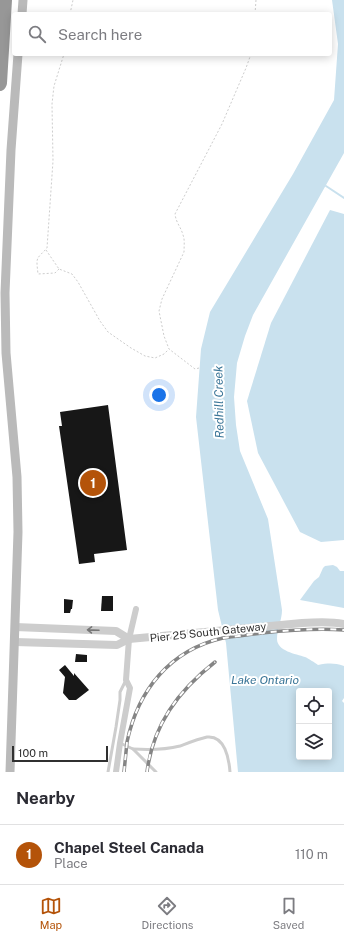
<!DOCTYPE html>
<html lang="en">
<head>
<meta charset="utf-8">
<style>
	:root { --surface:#fff; --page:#f2f2f3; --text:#2b2b33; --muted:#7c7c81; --line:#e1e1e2; --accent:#b45309 }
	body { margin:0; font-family:"Public Sans",sans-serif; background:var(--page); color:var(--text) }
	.controls { position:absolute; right:12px; bottom:12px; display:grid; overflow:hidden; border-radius:4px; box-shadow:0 2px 10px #0003 }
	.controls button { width:36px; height:36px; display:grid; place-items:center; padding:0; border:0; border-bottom:1px solid var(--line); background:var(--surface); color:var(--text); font:20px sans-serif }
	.scale { position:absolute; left:12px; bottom:10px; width:96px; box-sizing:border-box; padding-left:4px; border:2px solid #303030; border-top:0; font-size:11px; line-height:14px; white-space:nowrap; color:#303030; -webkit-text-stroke:3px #fff; paint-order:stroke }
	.you { position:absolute; left:159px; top:395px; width:14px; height:14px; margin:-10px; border:3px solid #fff; border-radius:50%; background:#1a73e8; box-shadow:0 0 0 6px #1a73e833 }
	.badge { display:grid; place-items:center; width:26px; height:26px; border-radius:50%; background:var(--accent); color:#fff; font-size:13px; font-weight:700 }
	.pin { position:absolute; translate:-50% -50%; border:2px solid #fff; box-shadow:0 1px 4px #0006 }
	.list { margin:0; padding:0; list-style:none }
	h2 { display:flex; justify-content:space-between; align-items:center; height:52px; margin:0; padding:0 16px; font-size:17px }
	h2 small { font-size:13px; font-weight:400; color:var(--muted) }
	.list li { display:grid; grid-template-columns:26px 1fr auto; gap:12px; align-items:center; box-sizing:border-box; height:60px; padding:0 16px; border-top:1px solid var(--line) }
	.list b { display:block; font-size:15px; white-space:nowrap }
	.list p { margin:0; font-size:13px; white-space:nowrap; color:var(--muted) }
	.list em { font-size:13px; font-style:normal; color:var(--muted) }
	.icon { flex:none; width:22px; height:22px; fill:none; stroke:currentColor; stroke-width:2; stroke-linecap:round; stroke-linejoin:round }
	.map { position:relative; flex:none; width:344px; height:772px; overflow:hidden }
	.search { position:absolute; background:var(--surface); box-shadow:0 2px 10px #0003; left:12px; right:12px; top:12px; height:44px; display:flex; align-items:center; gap:10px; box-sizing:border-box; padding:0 14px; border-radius:4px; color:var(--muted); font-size:15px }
	.sheet { height:112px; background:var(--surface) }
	nav { display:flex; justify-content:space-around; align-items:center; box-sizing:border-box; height:56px; border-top:1px solid var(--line); background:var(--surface); font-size:11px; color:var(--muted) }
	nav a { display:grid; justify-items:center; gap:2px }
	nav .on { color:var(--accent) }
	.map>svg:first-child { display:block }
	.water { fill:#c9e1ee; fill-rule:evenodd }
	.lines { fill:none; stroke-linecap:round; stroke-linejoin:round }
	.stream { stroke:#c9e1ee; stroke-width:2 }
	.building { fill:#171717 }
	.path { stroke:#cdcdcd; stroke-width:1; stroke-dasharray:2 2; stroke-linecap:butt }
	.service { stroke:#cdcdcd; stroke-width:3 }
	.minor { stroke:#cdcdcd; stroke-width:6 }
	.tertiary { stroke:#cdcdcd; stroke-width:8 }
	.secondary { stroke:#bababa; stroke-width:9 }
	.motorway { stroke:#979797; stroke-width:12 }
	.rail-casing { stroke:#858585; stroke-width:3.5 }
	.rail { stroke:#fff; stroke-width:2; stroke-dasharray:6; stroke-linecap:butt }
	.oneway { stroke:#777 }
	.labels { text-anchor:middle; stroke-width:4; stroke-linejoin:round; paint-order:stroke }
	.street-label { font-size:11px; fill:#303030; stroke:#fff }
	.water-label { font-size:12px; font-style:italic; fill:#3a7597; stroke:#fff }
</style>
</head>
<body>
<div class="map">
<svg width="344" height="772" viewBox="0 0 344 772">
	<rect width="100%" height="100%" fill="#fff"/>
	<g class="water">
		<path d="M332,0H344V153L253,315L245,336L237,363L234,397L236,425L240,451L268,519L282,610C282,620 277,629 277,639C277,651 296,654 305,657C308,658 315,663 318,665C329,663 334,663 344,666V698L342,701L344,703V772H238L226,643L218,610L196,417L201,349L210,312L293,174L334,100L338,44ZM299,691H329V757H299Z"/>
		<polygon points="330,210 344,214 344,540 321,542 300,532 258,453 247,401 271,323"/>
		<polygon points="333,565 337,567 340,571 344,571 344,608 300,600 314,581 319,577 323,568 325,566"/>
	</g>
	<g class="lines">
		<polyline class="stream" points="326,186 344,198"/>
	</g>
	<g class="building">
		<polygon points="108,405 127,550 94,554 95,562 79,564 59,426 62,426 60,412"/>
		<polygon points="102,596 113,596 113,611 101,611"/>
		<polygon points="64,599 73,600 72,609 71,609 70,613 64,613"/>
		<polygon points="76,654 87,655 87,662 75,662"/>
		<polygon points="65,665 74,676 74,673 89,690 76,700 69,700 63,693 65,677 59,670"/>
	</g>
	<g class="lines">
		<g class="path">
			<polyline points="70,14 73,0"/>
			<polyline points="255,14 256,0"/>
			<polyline points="46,250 59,269 72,274 78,282 100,321 108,332 131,348 145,356 155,358 164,354 168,350"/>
			<path d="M59,269L55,273L38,274C36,256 36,260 47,248L53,161L52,104L54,86L64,54"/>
			<path d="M199,368L195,369L169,349L164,336L159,311L162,299L184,252C184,246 185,240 183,235C181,227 176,223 175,214L222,124L246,68L251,54"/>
		</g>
		<g class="service">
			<polyline points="120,743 133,749 156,772"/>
			<path d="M133,749C149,750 164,750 180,746C188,743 198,739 207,737C225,735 229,759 230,772"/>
			<polyline points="108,772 116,727 120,700 120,692 126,680"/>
		</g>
		<polyline class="minor" points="116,772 120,743 130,688 126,680 129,639 136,609"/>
		<g class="tertiary">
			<polyline points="15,627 116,631 129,639"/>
			<path d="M15,642L117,645L129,639L302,623C316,622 330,621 344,624"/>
		</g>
		<g class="secondary">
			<polyline points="22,14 23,0"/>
			<polyline points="10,772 18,532 17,477 6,353 5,293 11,150 18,54"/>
		</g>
		<polyline class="motorway" points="0,85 1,83 6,0"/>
		<g class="rail-casing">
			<g id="rail">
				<path d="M124,772C125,762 126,752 127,742C138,690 170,650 223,638C236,636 249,635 262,633C290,630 316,628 344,630"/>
				<path d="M147,772C153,725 178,691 215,662"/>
			</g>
		</g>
		<use href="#rail" class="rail"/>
	</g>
	<defs><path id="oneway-shaft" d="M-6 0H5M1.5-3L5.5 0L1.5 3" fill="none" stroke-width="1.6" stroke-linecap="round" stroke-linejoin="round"/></defs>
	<use class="oneway" href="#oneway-shaft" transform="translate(93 630) rotate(-178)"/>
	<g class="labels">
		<g class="street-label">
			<text transform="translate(208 632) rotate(-6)" y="4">Pier 25 South Gateway</text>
		</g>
		<g class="water-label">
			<text transform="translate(219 402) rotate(-91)" y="4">Redhill Creek</text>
			<text x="265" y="684">Lake Ontario</text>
		</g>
	</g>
</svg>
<div class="controls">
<button><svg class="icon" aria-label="locate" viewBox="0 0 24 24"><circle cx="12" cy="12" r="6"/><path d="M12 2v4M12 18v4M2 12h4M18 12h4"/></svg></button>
<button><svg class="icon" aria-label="layers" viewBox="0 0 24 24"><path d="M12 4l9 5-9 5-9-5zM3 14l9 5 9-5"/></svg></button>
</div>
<div class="scale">100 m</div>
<div class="you"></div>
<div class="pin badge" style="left:93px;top:483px">1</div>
<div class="search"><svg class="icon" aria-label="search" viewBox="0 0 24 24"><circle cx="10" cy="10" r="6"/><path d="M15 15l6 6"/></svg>Search here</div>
</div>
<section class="sheet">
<h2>Nearby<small></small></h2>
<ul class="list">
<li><span class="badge">1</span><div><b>Chapel Steel Canada</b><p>Place</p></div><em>110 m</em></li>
</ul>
</section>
<nav>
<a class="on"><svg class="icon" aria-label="map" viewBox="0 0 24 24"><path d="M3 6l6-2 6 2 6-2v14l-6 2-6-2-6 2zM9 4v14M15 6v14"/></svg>Map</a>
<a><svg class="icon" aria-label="directions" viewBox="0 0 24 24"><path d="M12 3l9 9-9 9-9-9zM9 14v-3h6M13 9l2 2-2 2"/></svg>Directions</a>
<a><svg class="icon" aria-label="saved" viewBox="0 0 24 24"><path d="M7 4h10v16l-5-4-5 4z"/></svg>Saved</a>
</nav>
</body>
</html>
